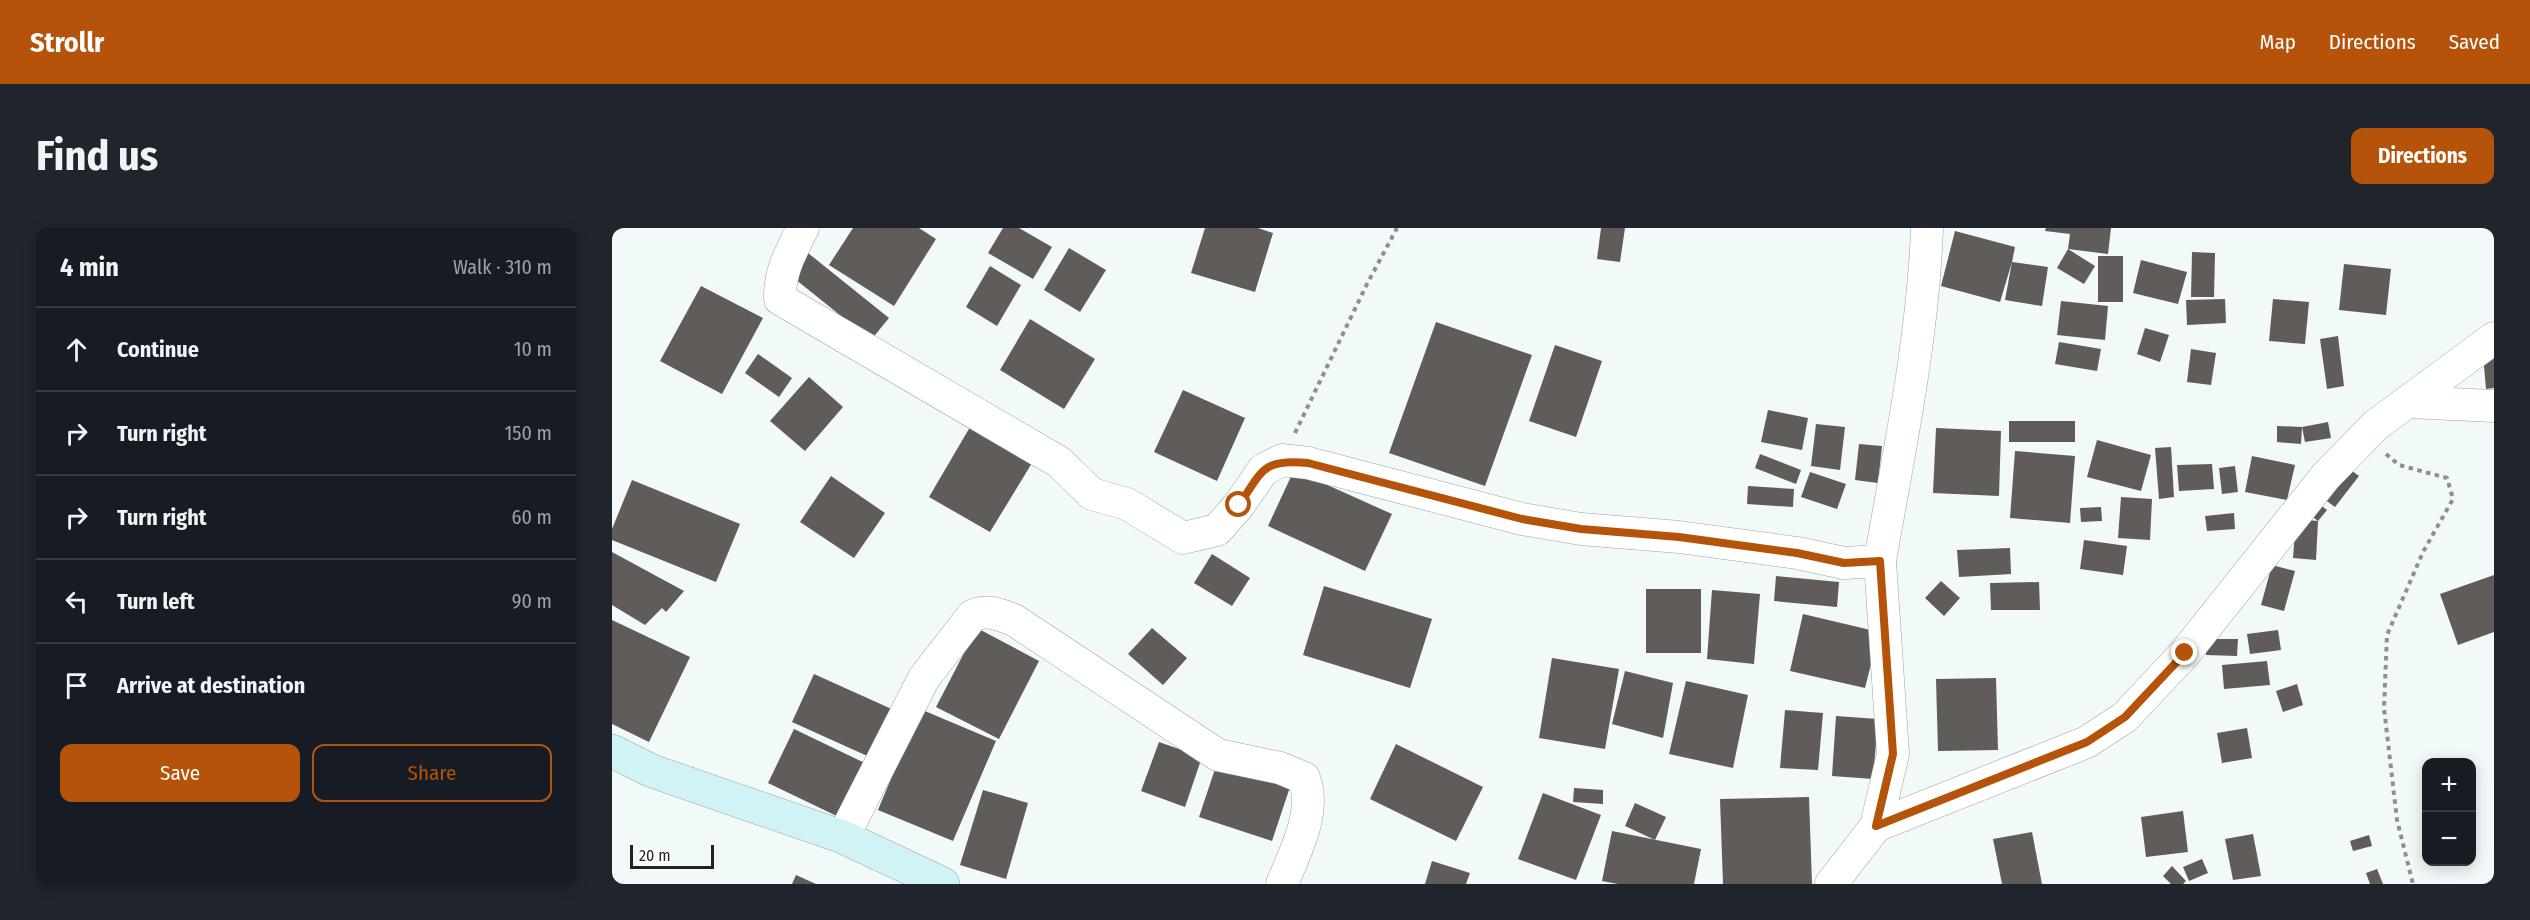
<!DOCTYPE html>
<html lang="en">
<head>
<meta charset="utf-8">
<style>
	:root { --surface:#171b24; --page:#20242c; --text:#f1f3f6; --muted:#9ea1a6; --line:#363941; --accent:#b45309 }
	body { margin:0; font-family:"Fira Sans Condensed",sans-serif; background:var(--page); color:var(--text) }
	.controls { position:absolute; right:18px; bottom:18px; display:grid; overflow:hidden; border-radius:12px; box-shadow:0 3px 15px #0003 }
	.controls button { width:54px; height:54px; display:grid; place-items:center; padding:0; border:0; border-bottom:2px solid var(--line); background:var(--surface); color:var(--text); font:30px sans-serif }
	.scale { position:absolute; left:18px; bottom:15px; width:84px; box-sizing:border-box; padding-left:6px; border:3px solid #222424; border-top:0; font-size:16px; line-height:21px; white-space:nowrap; color:#222424; -webkit-text-stroke:4px #fff; paint-order:stroke }
	.stop { position:absolute; width:18px; height:18px; margin:-14px; border:4px solid #b45309; border-radius:50%; background:#fff }
	.stop.end { background:#b45309; border-color:#fff; box-shadow:0 2px 6px #0008 }
	.list { margin:0; padding:0; list-style:none }
	h2 { display:flex; justify-content:space-between; align-items:center; height:78px; margin:0; padding:0 24px; font-size:26px }
	h2 small { font-size:20px; font-weight:400; color:var(--muted) }
	.list li { display:grid; grid-template-columns:39px 1fr auto; gap:18px; align-items:center; box-sizing:border-box; height:84px; padding:0 24px; border-top:2px solid var(--line) }
	.list b { display:block; font-size:22px; white-space:nowrap }
	.list em { font-size:20px; font-style:normal; color:var(--muted) }
	.actions { display:flex; gap:12px; padding:18px 24px }
	.actions a { flex:1; padding:14px 0; border:2px solid var(--accent); border-radius:12px; text-align:center; font-size:21px; color:var(--accent) }
	.actions .main { background:var(--accent); color:#fff }
	.icon { flex:none; width:33px; height:33px; fill:none; stroke:currentColor; stroke-width:2; stroke-linecap:round; stroke-linejoin:round }
	.map { position:relative; flex:none; width:1882px; height:656px; overflow:hidden; border-radius:12px }
	header { display:flex; align-items:center; gap:36px; box-sizing:border-box; height:84px; padding:0 30px; background:var(--accent); color:#fff }
	header strong { font-size:28px }
	nav { display:flex; gap:33px; margin-inline-start:auto; font-size:21px }
	.intro { display:flex; align-items:center; justify-content:space-between; box-sizing:border-box; height:144px; padding:0 36px }
	h1 { margin:0; font-size:42px }
	.button { padding:15px 27px; border-radius:12px; background:var(--accent); color:#fff; font-size:21px; font-weight:700 }
	main { display:flex; gap:36px; padding:0 36px }
	aside { flex:1; background:var(--surface); border-radius:12px; box-shadow:0 3px 15px #0003 }
	.map>svg:first-child { display:block }
	.building { fill:#5f5c59 }
	.lines { fill:none; stroke-linecap:round; stroke-linejoin:round }
	.street-casing { stroke:#9ea4a4; stroke-width:33 }
	.secondary-casing { stroke:#9ea4a4; stroke-width:34 }
	.path { stroke:#8b9090; stroke-width:4; stroke-dasharray:4.5 4.5; stroke-linecap:butt }
	.street { stroke:#fff; stroke-width:32 }
	.secondary { stroke:#d1f3f5; stroke-width:33 }
	.route { stroke:#b45309; stroke-width:8 }
</style>
</head>
<body>
<header>
<strong>Strollr</strong>
<nav><a>Map</a><a>Directions</a><a>Saved</a></nav>
</header>
<div class="intro"><h1>Find us</h1><a class="button">Directions</a></div>
<main>
<aside>
<h2>4 min<small>Walk · 310 m</small></h2>
<ul class="list">
<li><svg class="icon" aria-label="ahead" viewBox="0 0 24 24"><path d="M12 20V5M6 11l6-6 6 6"/></svg><div><b>Continue</b></div><em>10 m</em></li>
<li><svg class="icon" aria-label="right" viewBox="0 0 24 24"><path d="M7 20v-9h11M14 6l5 5-5 5"/></svg><div><b>Turn right</b></div><em>150 m</em></li>
<li><svg class="icon" aria-label="right" viewBox="0 0 24 24"><path d="M7 20v-9h11M14 6l5 5-5 5"/></svg><div><b>Turn right</b></div><em>60 m</em></li>
<li><svg class="icon" aria-label="left" viewBox="0 0 24 24"><path d="M17 20v-9H6M10 6l-5 5 5 5"/></svg><div><b>Turn left</b></div><em>90 m</em></li>
<li><svg class="icon" aria-label="arrive" viewBox="0 0 24 24"><path d="M6 21V4h12l-3 4 3 4H6"/></svg><div><b>Arrive at destination</b></div></li>
</ul>
<div class="actions"><a class="main">Save</a><a>Share</a></div>
</aside>
<div class="map">
<svg width="1882" height="656" viewBox="0 0 1882 656">
	<rect width="100%" height="100%" fill="#f2f9f9"/>
	<g class="building">
		<polygon points="241,0 307,0 324,11 282,78 217,37"/>
		<polygon points="391,0 407,0 440,19 421,51 376,25"/>
		<polygon points="593,0 646,0 661,5 643,64 579,45"/>
		<polygon points="989,0 1013,0 1008,34 985,31"/>
		<polygon points="1434,0 1499,0 1496,26 1456,21 1458,6 1433,3"/>
		<polygon points="1343,3 1403,19 1400,34 1436,39 1430,78 1393,72 1400,34 1388,74 1329,58"/>
		<polygon points="457,20 494,42 468,84 432,62"/>
		<polygon points="1456,21 1483,38 1472,56 1445,40"/>
		<polygon points="1580,24 1603,25 1602,69 1579,69"/>
		<polygon points="196,25 277,90 259,112 178,47"/>
		<rect x="1486" y="28" width="25" height="46"/>
		<polygon points="1529,32 1575,44 1566,76 1521,65"/>
		<polygon points="1732,36 1779,41 1774,87 1727,82"/>
		<polygon points="378,38 409,57 385,98 354,79"/>
		<polygon points="89,58 151,90 110,166 48,133"/>
		<polygon points="1613,71 1614,95 1575,97 1574,72"/>
		<polygon points="1661,71 1697,74 1693,116 1657,113"/>
		<polygon points="1449,73 1496,78 1493,112 1445,107"/>
		<polygon points="418,91 483,131 452,181 388,142"/>
		<polygon points="824,94 920,127 873,258 777,225"/>
		<polygon points="1533,100 1557,107 1548,134 1525,126"/>
		<polygon points="1726,108 1732,158 1715,161 1708,111"/>
		<polygon points="1447,114 1489,121 1485,143 1443,136"/>
		<polygon points="943,117 990,133 964,209 917,193"/>
		<polygon points="1579,121 1604,125 1599,157 1575,154"/>
		<polygon points="146,126 180,150 167,169 133,145"/>
		<polygon points="1882,126 1882,160 1874,161 1871,127"/>
		<polygon points="197,149 231,179 193,223 158,193"/>
		<polygon points="571,162 633,190 605,253 542,224"/>
		<polygon points="1156,182 1196,190 1190,222 1149,214"/>
		<rect x="1397" y="193" width="66" height="21"/>
		<polygon points="361,194 423,230 378,304 317,269"/>
		<polygon points="1716,194 1719,210 1693,214 1690,199"/>
		<polygon points="1204,196 1233,199 1228,242 1199,238"/>
		<polygon points="1665,198 1690,199 1689,216 1665,214"/>
		<polygon points="1324,200 1389,203 1387,268 1321,265"/>
		<polygon points="1485,212 1539,227 1529,263 1475,249"/>
		<polygon points="1247,216 1270,218 1266,255 1243,252"/>
		<polygon points="1559,219 1562,269 1547,271 1543,220"/>
		<polygon points="1403,223 1463,228 1458,295 1398,290"/>
		<polygon points="1148,226 1189,242 1184,256 1143,240"/>
		<polygon points="1640,228 1683,237 1675,272 1633,264"/>
		<polygon points="1600,236 1602,261 1567,263 1565,237"/>
		<polygon points="1732,237 1747,248 1723,279 1708,268"/>
		<polygon points="1623,238 1626,264 1610,266 1607,240"/>
		<polygon points="682,242 780,286 753,343 656,298"/>
		<polygon points="1198,244 1234,256 1225,281 1189,269"/>
		<polygon points="219,248 273,285 242,330 188,294"/>
		<polygon points="20,252 128,296 104,354 0,312 0,301"/>
		<polygon points="1136,258 1182,261 1181,279 1135,276"/>
		<polygon points="1509,269 1540,271 1538,312 1506,310"/>
		<polygon points="1702,272 1715,282 1706,293 1694,284"/>
		<polygon points="1489,279 1490,293 1469,294 1468,280"/>
		<polygon points="1622,285 1623,301 1595,303 1593,288"/>
		<polygon points="1684,291 1706,293 1704,332 1681,330"/>
		<polygon points="1472,312 1515,318 1511,347 1468,341"/>
		<polygon points="1398,320 1399,346 1347,349 1345,322"/>
		<polygon points="0,324 72,363 54,384 50,380 33,397 0,377"/>
		<polygon points="600,326 638,350 620,378 582,355"/>
		<polygon points="1660,337 1683,343 1672,383 1649,377"/>
		<polygon points="1882,347 1882,404 1846,417 1828,366"/>
		<polygon points="1164,348 1227,354 1225,379 1162,373"/>
		<polygon points="1329,353 1348,370 1332,388 1313,370"/>
		<polygon points="1427,354 1428,382 1379,382 1378,355"/>
		<polygon points="712,358 820,391 798,460 691,427"/>
		<rect x="1034" y="361" width="55" height="64"/>
		<polygon points="1100,362 1148,366 1142,436 1095,431"/>
		<polygon points="1191,386 1267,404 1253,460 1178,443"/>
		<polygon points="0,392 78,429 37,514 0,496"/>
		<polygon points="365,400 427,433 387,511 324,479"/>
		<polygon points="540,400 575,430 551,457 516,426"/>
		<polygon points="1666,402 1669,422 1638,426 1635,406"/>
		<polygon points="1594,411 1626,411 1625,428 1594,427"/>
		<polygon points="940,430 1007,441 993,521 927,510"/>
		<polygon points="1655,433 1658,457 1612,461 1610,437"/>
		<polygon points="1013,443 1061,455 1051,510 1000,496"/>
		<polygon points="202,446 284,483 262,531 180,494"/>
		<polygon points="1384,450 1386,522 1326,523 1324,451"/>
		<polygon points="1074,453 1136,467 1121,540 1057,526"/>
		<polygon points="1685,456 1691,477 1671,484 1664,463"/>
		<polygon points="308,481 384,513 341,613 266,582"/>
		<polygon points="1173,482 1211,485 1206,542 1168,540"/>
		<polygon points="1224,488 1266,491 1261,551 1220,548"/>
		<polygon points="1635,500 1640,530 1610,535 1605,505"/>
		<polygon points="182,501 259,538 233,592 156,555"/>
		<polygon points="547,514 590,529 573,579 529,563"/>
		<polygon points="784,516 871,559 844,613 758,571"/>
		<polygon points="605,535 678,559 660,613 587,589"/>
		<polygon points="962,560 991,562 991,576 961,574"/>
		<polygon points="371,562 416,575 394,651 348,637"/>
		<polygon points="931,565 989,587 964,652 906,631"/>
		<polygon points="1197,569 1200,656 1111,656 1108,571"/>
		<polygon points="1023,575 1054,589 1043,612 1013,598"/>
		<polygon points="1571,583 1576,624 1534,629 1529,589"/>
		<polygon points="1000,603 1089,621 1082,656 1006,656 990,653"/>
		<polygon points="1420,604 1430,656 1390,656 1381,611"/>
		<polygon points="1641,606 1649,648 1621,652 1613,611"/>
		<polygon points="1757,607 1760,618 1741,623 1738,613"/>
		<polygon points="1590,631 1596,645 1577,653 1571,639"/>
		<polygon points="820,633 858,645 854,656 813,656"/>
		<polygon points="1560,638 1574,653 1571,656 1559,656 1551,648"/>
		<polygon points="1765,641 1771,656 1758,656 1754,645"/>
		<polygon points="184,647 204,656 180,656"/>
	</g>
	<g class="lines">
		<g class="street-casing">
			<g id="street">
				<path d="M191,0C179,23 167,45 168,71L447,234L480,266L515,276L571,310L605,302L627,277L651,242L670,232L696,235L910,291L969,301L1067,309L1185,325L1232,335L1268,333L1281,526L1264,598L1219,656"/>
				<polyline points="1797,174 1882,178"/>
				<path d="M1268,333C1287,223 1311,112 1315,0"/>
				<polyline points="1264,598 1475,514 1513,489 1573,425 1714,248 1764,197 1882,110"/>
				<path d="M231,609L312,450L360,388C374,381 387,386 402,392L606,527L668,540L692,550C705,584 683,624 670,656"/>
			</g>
		</g>
		<g class="secondary-casing">
			<polyline id="secondary" points="0,523 40,543 231,609 331,656"/>
		</g>
		<g class="path">
			<polyline points="683,205 755,56 785,0"/>
			<polyline points="1774,226 1787,237 1835,250 1841,271 1811,324 1775,407 1772,480 1785,592 1801,656"/>
		</g>
		<use href="#street" class="street"/>
		<use href="#secondary" class="secondary"/>
	</g>
	<g class="lines">
		<path class="route" d="M627,277C651,242 650,231 696,235L910,291L969,301L1067,309L1185,325L1232,335L1268,333L1281,526L1264,598L1475,514L1513,489L1573,425"/>
	</g>
</svg>
<div class="controls">
<button>+</button>
<button>−</button>
</div>
<div class="scale">20 m</div>
<div class="stop" style="left:627px;top:277px"></div>
<div class="stop end" style="left:1573px;top:425px"></div>
</div>
</main>
</body>
</html>
